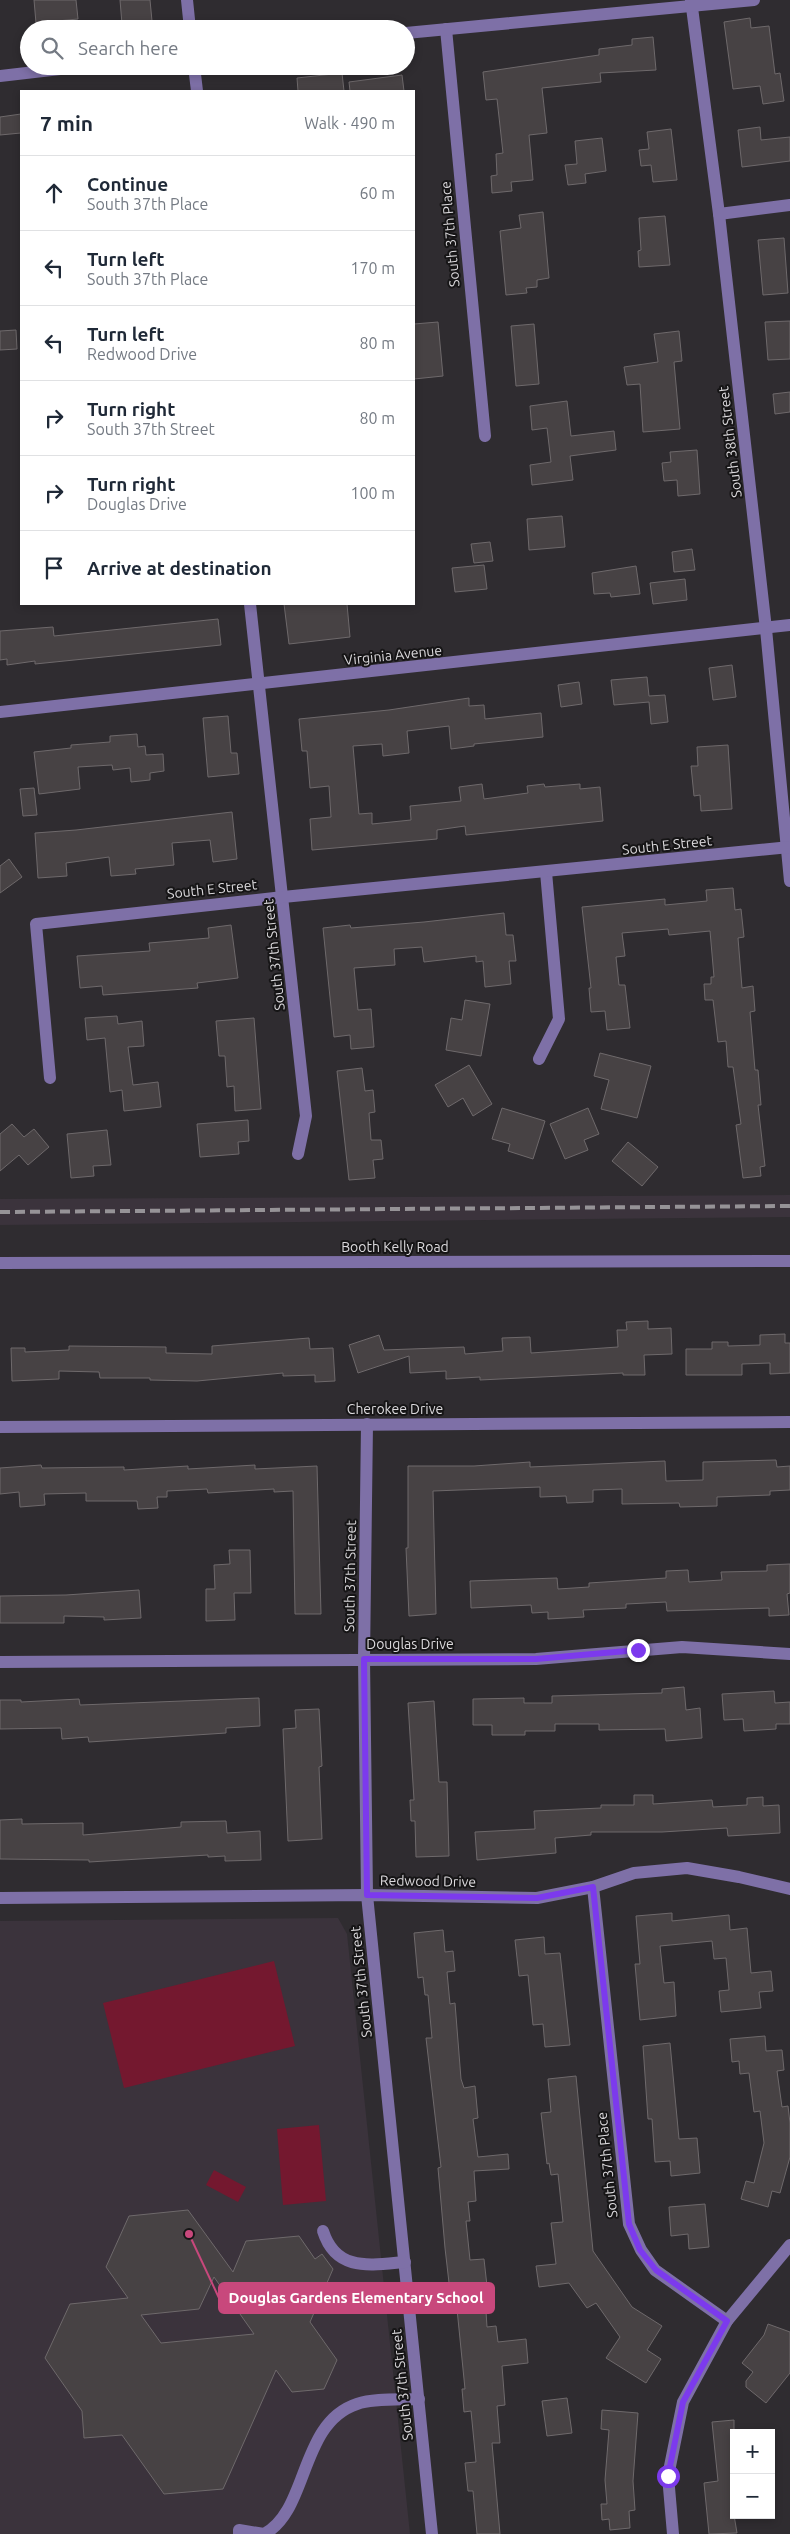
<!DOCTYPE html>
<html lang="en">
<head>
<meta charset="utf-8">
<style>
	:root { --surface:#fff; --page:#f2f2f3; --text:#1f2937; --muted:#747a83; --line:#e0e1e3 }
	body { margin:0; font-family:Ubuntu,sans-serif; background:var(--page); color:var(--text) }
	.controls { position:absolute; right:15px; bottom:15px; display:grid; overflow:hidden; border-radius:0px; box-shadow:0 2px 8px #0003 }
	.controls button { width:45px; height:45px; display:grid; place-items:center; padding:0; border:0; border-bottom:1px solid var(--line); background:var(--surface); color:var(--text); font:25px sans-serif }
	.stop { position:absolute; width:15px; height:15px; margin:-11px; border:4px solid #7c3aed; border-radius:50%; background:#fff }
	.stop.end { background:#7c3aed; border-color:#fff; box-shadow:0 1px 5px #0008 }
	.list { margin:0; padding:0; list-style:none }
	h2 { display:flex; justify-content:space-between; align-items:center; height:65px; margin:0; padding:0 20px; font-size:21px }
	h2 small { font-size:16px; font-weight:400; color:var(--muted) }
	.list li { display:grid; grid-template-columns:32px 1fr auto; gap:15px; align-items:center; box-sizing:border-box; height:75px; padding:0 20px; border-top:1px solid var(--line) }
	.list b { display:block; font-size:19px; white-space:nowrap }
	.list p { margin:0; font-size:16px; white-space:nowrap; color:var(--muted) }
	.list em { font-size:16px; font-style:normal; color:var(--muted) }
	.icon { flex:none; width:28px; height:28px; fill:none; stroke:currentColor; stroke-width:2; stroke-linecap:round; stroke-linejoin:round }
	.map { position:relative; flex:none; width:790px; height:2534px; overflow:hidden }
	.search { position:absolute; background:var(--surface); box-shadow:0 2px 8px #0003; left:20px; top:20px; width:395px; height:55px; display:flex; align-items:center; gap:12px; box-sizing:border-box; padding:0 18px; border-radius:28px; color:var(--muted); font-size:19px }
	.panel { position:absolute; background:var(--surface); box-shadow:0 2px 8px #0003; left:20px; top:90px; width:395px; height:515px; border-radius:0px }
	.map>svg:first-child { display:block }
	.built { fill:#3b333c }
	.green { fill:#74182f }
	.building { fill:#474244; stroke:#6e696b; fill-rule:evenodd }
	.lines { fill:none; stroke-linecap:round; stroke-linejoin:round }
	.minor { stroke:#7e70a7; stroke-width:12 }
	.rail { stroke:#969397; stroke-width:4; stroke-dasharray:10 5; stroke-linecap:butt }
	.route { stroke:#7c3aed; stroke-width:6 }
	.labels { text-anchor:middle; stroke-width:4; stroke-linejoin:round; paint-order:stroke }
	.street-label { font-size:14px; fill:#dcdadd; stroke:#161516 }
	.leader { fill:none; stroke:#c8487c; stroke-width:2 }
	.callout-dot { fill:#c8487c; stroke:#161516; stroke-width:2 }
	.callout { fill:#c8487c; stroke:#c8487c; stroke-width:2 }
	.callout-label { font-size:15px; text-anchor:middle; font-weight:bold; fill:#fff }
</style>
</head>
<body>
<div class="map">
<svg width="790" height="2534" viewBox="0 0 790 2534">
	<rect width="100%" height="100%" fill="#2f2c30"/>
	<g class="built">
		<polygon points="790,1195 790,1217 0,1225 0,1199"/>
		<polygon points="338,1918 347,1934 410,2534 0,2534 0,1921"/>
	</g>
	<g class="green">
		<polygon points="274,1961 295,2046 124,2088 103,2003"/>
		<polygon points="319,2125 326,2201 283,2205 277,2129"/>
		<polygon points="214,2170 246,2187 238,2202 206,2185"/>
	</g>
	<g class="building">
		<polygon points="34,0 76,0 78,19 36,23"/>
		<polygon points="120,0 150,0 152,21 122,24"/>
		<polygon points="750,18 751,28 769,26 775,74 780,73 784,101 763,104 760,86 733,89 724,22"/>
		<polygon points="653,37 656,70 600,73 601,82 542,88 547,133 529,135 533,180 511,182 512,191 492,193 491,176 497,175 496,154 503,153 497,99 486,100 483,72 599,55 599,49 632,45 632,39"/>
		<polygon points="342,73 344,91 298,91 297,78"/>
		<polygon points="402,75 404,91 350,91 349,82"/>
		<polygon points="21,114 21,133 0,135 0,117"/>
		<polygon points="760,127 761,140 790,137 790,161 742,167 738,130"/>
		<polygon points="671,129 677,180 653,182 651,165 641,166 639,150 649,149 647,132"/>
		<polygon points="602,138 606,171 585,174 586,183 568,185 565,165 577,164 575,141"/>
		<polygon points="543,212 549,278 537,280 537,287 526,288 527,293 506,295 500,231 521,228 519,215"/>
		<polygon points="665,216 670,265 639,267 638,251 641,250 639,218"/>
		<polygon points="784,238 788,293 763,295 758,240"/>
		<polygon points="790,321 790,359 768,360 765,322"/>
		<polygon points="438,322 443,376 414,379 414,324"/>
		<polygon points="534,324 539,384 516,386 511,326"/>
		<polygon points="16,330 17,349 0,350 0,331"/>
		<polygon points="679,331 682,361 674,362 680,429 643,432 640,384 627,385 624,367 658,362 654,334"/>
		<polygon points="790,392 790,412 775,414 773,394"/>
		<polygon points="567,401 571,436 614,431 616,450 570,456 573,480 532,485 530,465 551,462 547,428 532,430 530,406"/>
		<polygon points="697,450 700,494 678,496 677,480 664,481 662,463 671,462 670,452"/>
		<polygon points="562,516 565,547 529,550 527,519"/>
		<polygon points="490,542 493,561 474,563 471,544"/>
		<polygon points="692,549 695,570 674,572 672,552"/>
		<polygon points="484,565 487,589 455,592 452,568"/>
		<polygon points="636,566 640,594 611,597 610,593 594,594 592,573"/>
		<polygon points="685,579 687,600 653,604 650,583"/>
		<polygon points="284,604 347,604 350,637 289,644"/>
		<polygon points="218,619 221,645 35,664 35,661 7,665 7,659 0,660 0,631 53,627 54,636"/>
		<polygon points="732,665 736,697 713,700 709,668"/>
		<polygon points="647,677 649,696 665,695 668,722 651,724 649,702 614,705 611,680"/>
		<polygon points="579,682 582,704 561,707 558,685"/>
		<polygon points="469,698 469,706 484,705 485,719 541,713 543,737 474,744 474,746 451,749 449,726 407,731 409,753 383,756 382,744 353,746 359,814 372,813 372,824 411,820 410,806 461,801 459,787 482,784 484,799 528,793 527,786 544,784 545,787 580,784 580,789 600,787 603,821 466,835 465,826 437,830 437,839 312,850 310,819 331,817 329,786 310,788 307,751 302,751 299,719 389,710"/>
		<polygon points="228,716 231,753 237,753 239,774 208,777 203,718"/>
		<polygon points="137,734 138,747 145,746 146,755 163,754 164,771 150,773 150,780 131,782 130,768 113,770 112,765 78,767 80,789 39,794 34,752 71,748 71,745 110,742 110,736"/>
		<polygon points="728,745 732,809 701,811 700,795 694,796 691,766 698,766 697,747"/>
		<polygon points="34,788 37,815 23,816 20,789"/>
		<polygon points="232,812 237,859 213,862 210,840 172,843 174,865 135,869 136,874 111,876 109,857 66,863 67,876 38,878 35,833 76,830"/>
		<polygon points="9,859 22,877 0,893 0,866"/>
		<polygon points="733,888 735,910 741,909 744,937 738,938 742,988 753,986 755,1011 750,1012 755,1070 758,1070 761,1105 758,1105 765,1166 760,1167 761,1176 743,1178 736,1125 741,1124 733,1067 728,1067 726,1041 718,1042 713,1000 705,1000 704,984 711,984 711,977 714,977 710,931 669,935 668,929 622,933 625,956 616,957 619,985 625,985 630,1028 607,1030 605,1011 591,1012 589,988 591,988 582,907 665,899 665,905 707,901 706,890"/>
		<polygon points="504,913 506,935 513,935 516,961 509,961 511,984 485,987 483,961 476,962 476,956 424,962 422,947 394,949 395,965 354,968 358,1010 371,1009 374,1047 351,1049 350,1035 334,1037 323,928 350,925 351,928 424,922"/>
		<polygon points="231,925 238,978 197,983 198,988 103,995 102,986 80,988 77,956 150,951 149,943 209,938 208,928"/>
		<polygon points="465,1000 490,1004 481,1056 446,1050 451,1018 462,1020"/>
		<polygon points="117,1016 118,1024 142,1021 144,1046 128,1047 133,1085 158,1082 161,1107 124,1111 122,1090 110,1092 105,1038 87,1040 85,1018"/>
		<polygon points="254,1018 261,1109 235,1111 234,1086 227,1087 225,1056 219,1056 216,1021"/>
		<polygon points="600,1053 651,1066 637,1118 601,1109 609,1080 594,1076"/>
		<polygon points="469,1065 492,1104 473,1116 463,1098 448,1107 435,1085"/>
		<polygon points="362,1068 365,1091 373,1090 375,1112 369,1113 371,1140 381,1140 383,1159 373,1160 375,1178 349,1180 337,1071"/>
		<polygon points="502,1108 545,1121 533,1159 508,1151 510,1144 492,1139"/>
		<polygon points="588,1108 599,1134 584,1140 588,1150 565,1159 550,1124"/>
		<polygon points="248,1120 249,1141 238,1142 239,1154 200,1157 197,1124"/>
		<polygon points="12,1124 24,1137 34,1129 49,1147 28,1165 19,1155 0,1171 0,1134"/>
		<polygon points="107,1130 111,1165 93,1166 94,1176 71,1178 67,1134"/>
		<polygon points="628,1142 658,1167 642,1186 612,1161"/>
		<polygon points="648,1321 648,1329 671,1328 672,1354 644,1355 645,1375 623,1375 623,1373 480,1380 480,1377 446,1379 446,1371 410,1373 409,1356 358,1373 349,1345 379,1335 384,1350 464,1347 465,1354 503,1351 502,1338 530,1337 531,1353 618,1347 617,1330 627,1330 626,1322"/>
		<polygon points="785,1334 785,1343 790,1343 790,1373 770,1374 770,1363 742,1364 742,1375 686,1375 686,1349 712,1349 712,1342 728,1342 728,1346 760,1345 760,1335"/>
		<polygon points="309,1338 310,1349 333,1348 335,1381 315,1382 315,1375 283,1376 283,1373 197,1381 150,1380 150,1378 100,1378 99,1372 59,1371 59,1379 12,1381 11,1348 25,1348 25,1352 69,1350 69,1346 166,1347 166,1353 212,1354 212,1346"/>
		<polygon points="776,1460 777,1467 790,1466 790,1490 770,1491 770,1495 717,1497 717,1506 680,1507 679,1503 622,1504 622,1489 593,1490 593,1502 567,1503 566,1496 540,1497 540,1487 433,1491 436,1614 409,1616 406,1548 408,1548 408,1466 474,1466 530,1462 530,1467 665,1461 666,1481 703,1480 703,1462"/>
		<polygon points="41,1465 42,1468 124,1467 124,1470 188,1466 188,1469 255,1465 255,1469 317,1466 321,1614 295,1614 293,1491 274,1492 274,1489 208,1493 207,1489 167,1491 167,1497 157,1497 158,1508 138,1509 137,1501 86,1501 86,1493 44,1494 45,1505 20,1507 19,1492 0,1494 0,1468"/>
		<polygon points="229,1550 250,1550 251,1593 234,1593 235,1620 206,1621 206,1589 215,1589 214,1565 230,1564"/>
		<polygon points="790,1564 790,1593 787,1594 789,1615 769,1616 769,1608 667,1611 666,1602 626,1604 626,1608 583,1610 584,1617 548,1619 548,1612 532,1613 531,1605 471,1608 470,1581 557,1578 558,1589 589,1587 589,1583 666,1578 666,1571 688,1570 689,1582 722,1580 721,1572 767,1571 767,1565"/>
		<polygon points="139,1590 141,1618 104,1620 104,1617 64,1616 64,1623 0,1623 0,1596 66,1595"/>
		<polygon points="684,1687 686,1710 700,1708 702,1738 666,1741 665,1729 599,1730 599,1724 555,1724 555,1731 525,1731 525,1735 492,1735 492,1725 473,1725 473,1699 524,1698 524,1703 552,1703 552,1696 662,1693 662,1689"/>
		<polygon points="774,1691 775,1703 790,1702 790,1724 776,1724 776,1729 744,1731 743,1719 724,1720 722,1694"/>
		<polygon points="259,1698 260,1726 226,1728 226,1733 89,1742 88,1737 62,1739 61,1728 0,1729 0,1700 21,1700 21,1702 79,1699 80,1705"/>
		<polygon points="434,1701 439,1782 447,1782 449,1856 416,1857 415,1821 411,1821 410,1800 414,1800 408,1703"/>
		<polygon points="319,1709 322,1766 319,1767 322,1839 288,1841 283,1729 296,1728 295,1710"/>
		<polygon points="634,1795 653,1795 653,1804 712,1800 713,1807 747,1805 747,1798 763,1797 763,1806 779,1805 780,1833 728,1836 727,1828 662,1832 591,1832 591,1835 555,1838 556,1853 477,1860 475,1832 535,1829 534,1811 601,1808 601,1805 634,1805"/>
		<polygon points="22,1819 22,1824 83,1823 83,1835 181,1827 181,1822 226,1821 227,1833 260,1831 261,1860 225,1861 225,1856 208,1857 208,1855 89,1862 89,1860 0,1859 0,1820"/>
		<polygon points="672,1913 672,1921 729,1915 730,1930 747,1928 751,1973 771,1971 773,1991 759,1992 761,2008 721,2012 719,1991 729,1990 726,1958 714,1959 712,1941 660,1946 664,1983 674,1982 676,2016 640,2020 635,1964 640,1964 636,1916"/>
		<polygon points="443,1930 445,1952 453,1951 455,1971 447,1972 450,2004 455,2003 461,2079 464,2088 475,2086 478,2118 473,2119 478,2157 508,2154 509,2169 474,2171 476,2201 468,2202 470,2221 466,2221 470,2260 484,2259 488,2295 485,2296 487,2327 496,2326 498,2342 526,2339 528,2363 502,2366 505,2405 497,2406 500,2443 492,2443 500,2534 477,2534 473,2491 468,2491 465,2463 476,2462 471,2411 464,2412 462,2389 465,2389 456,2299 451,2300 445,2248 438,2168 441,2167 426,2038 432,2038 428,1995 425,1995 423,1977 418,1978 414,1933"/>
		<polygon points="544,1937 545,1954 560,1953 570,2045 545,2047 543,2024 533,2025 528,1975 519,1976 515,1940"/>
		<polygon points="765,2036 766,2051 782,2050 784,2070 777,2071 782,2107 788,2106 790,2123 790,2157 780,2193 772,2191 768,2207 741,2199 746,2181 754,2183 764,2143 760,2111 754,2112 749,2073 740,2074 739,2061 732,2062 730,2039"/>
		<polygon points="670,2043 679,2139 697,2138 700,2173 671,2176 670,2161 655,2162 652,2119 648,2119 643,2046"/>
		<polygon points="576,2076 593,2251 632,2307 662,2326 647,2350 661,2359 646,2383 606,2358 620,2337 596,2303 587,2308 569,2283 539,2287 536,2266 556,2264 551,2223 563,2222 558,2174 551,2175 549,2163 547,2164 541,2113 551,2112 548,2079"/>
		<polygon points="705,2204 709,2247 689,2249 688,2234 671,2236 669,2207"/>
		<path d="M188,2210L233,2272L246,2241L299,2236L315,2259L322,2254L333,2269L310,2322L337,2360L324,2389L292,2392L276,2370L223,2489L164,2494L122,2435L84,2438L82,2411L45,2358L70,2304L128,2298L106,2267L129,2216ZM214,2277L254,2334L161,2343L141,2315L199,2309Z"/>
		<polygon points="768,2324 790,2332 790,2373 766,2403 746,2387 746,2381 753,2372 742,2363 764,2335"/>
		<polygon points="567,2398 572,2433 547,2436 542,2401"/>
		<polygon points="602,2410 638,2413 633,2481 635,2510 629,2511 630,2528 610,2530 609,2519 602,2520 601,2504 607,2504 605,2480 609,2430 601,2429"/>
		<polygon points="734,2420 734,2515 737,2533 709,2534 704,2483 718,2481 712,2422"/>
	</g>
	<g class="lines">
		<g class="minor">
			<polyline points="187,0 190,29"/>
			<polyline points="691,0 719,214 766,629 790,881"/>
			<polyline points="446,29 485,436"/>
			<polyline points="406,33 754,0"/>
			<polyline points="194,66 197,91"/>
			<polyline points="0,76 86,66"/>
			<polyline points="719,214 790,205"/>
			<polyline points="250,604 306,1116 298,1154"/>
			<polyline points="0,712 790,625"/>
			<polyline points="539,1059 559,1019 546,872"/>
			<polyline points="50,1078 36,924 283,897 790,847"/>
			<polyline points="0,1263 790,1261"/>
			<polyline points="367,1424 364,1659 367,1895 432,2534"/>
			<polyline points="0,1427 790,1422"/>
			<polyline points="0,1662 536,1659 682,1647 790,1654"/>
			<polyline points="593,1887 629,2224 641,2250 655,2270 727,2321 683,2402 668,2476 673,2534"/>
			<polyline points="0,1898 367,1895 537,1898 593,1887 634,1873 687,1868 739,1877 790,1889"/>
			<path d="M323,2231C336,2272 370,2265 405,2262"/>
			<polyline points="727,2321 790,2245"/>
			<path d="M239,2534V2530L264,2534C309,2511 299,2423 357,2404C375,2398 400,2400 419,2399"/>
		</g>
		<polyline class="rail" points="0,1212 790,1206"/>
	</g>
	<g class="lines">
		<polyline class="route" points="638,1650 536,1659 364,1659 367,1895 537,1898 593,1887 629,2224 640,2250 656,2270 727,2321 683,2402 668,2476"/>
	</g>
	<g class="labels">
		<g class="street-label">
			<text transform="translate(450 234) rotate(-95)" y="5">South 37th Place</text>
			<text transform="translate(730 442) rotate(-97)" y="5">South 38th Street</text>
			<text transform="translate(393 655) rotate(-6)" y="5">Virginia Avenue</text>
			<text transform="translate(667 845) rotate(-6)" y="5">South E Street</text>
			<text transform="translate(212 889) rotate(-6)" y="5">South E Street</text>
			<text transform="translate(274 955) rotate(-96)" y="5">South 37th Street</text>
			<text x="395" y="1252">Booth Kelly Road</text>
			<text x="395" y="1414">Cherokee Drive</text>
			<text transform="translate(350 1576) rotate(-89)" y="5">South 37th Street</text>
			<text x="410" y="1649">Douglas Drive</text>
			<text transform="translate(428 1881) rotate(1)" y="5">Redwood Drive</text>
			<text transform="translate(361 1982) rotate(-96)" y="5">South 37th Street</text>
			<text transform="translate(607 2165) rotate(-96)" y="5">South 37th Place</text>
			<text transform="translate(402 2385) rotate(-96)" y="5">South 37th Street</text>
		</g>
	</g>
	<path class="leader" d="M189 2234L219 2298"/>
	<circle class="callout-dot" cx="189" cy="2234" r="5"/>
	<rect class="callout" x="219" y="2283" width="275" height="30" rx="5"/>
	<g class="callout-label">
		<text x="356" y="2303">Douglas Gardens Elementary School</text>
	</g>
</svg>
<div class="controls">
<button>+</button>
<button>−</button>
</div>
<div class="stop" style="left:668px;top:2476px"></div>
<div class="stop end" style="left:638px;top:1650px"></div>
<div class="search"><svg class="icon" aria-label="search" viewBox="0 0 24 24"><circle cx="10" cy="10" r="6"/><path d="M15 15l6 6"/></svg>Search here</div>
<section class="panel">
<h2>7 min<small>Walk · 490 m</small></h2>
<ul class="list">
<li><svg class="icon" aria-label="ahead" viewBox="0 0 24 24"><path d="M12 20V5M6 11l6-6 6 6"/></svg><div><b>Continue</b><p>South 37th Place</p></div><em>60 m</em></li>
<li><svg class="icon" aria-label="left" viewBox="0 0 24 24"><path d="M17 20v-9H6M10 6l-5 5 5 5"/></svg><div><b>Turn left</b><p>South 37th Place</p></div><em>170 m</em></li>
<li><svg class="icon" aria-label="left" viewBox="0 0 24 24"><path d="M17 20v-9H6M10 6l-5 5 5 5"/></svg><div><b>Turn left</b><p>Redwood Drive</p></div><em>80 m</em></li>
<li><svg class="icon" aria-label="right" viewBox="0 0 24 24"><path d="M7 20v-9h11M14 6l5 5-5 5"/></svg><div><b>Turn right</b><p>South 37th Street</p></div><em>80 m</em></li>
<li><svg class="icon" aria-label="right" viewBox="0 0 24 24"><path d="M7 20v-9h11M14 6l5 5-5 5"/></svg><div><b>Turn right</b><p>Douglas Drive</p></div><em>100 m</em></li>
<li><svg class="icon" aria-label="arrive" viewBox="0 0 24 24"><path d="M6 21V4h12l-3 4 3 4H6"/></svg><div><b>Arrive at destination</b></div></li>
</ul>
</section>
</div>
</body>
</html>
